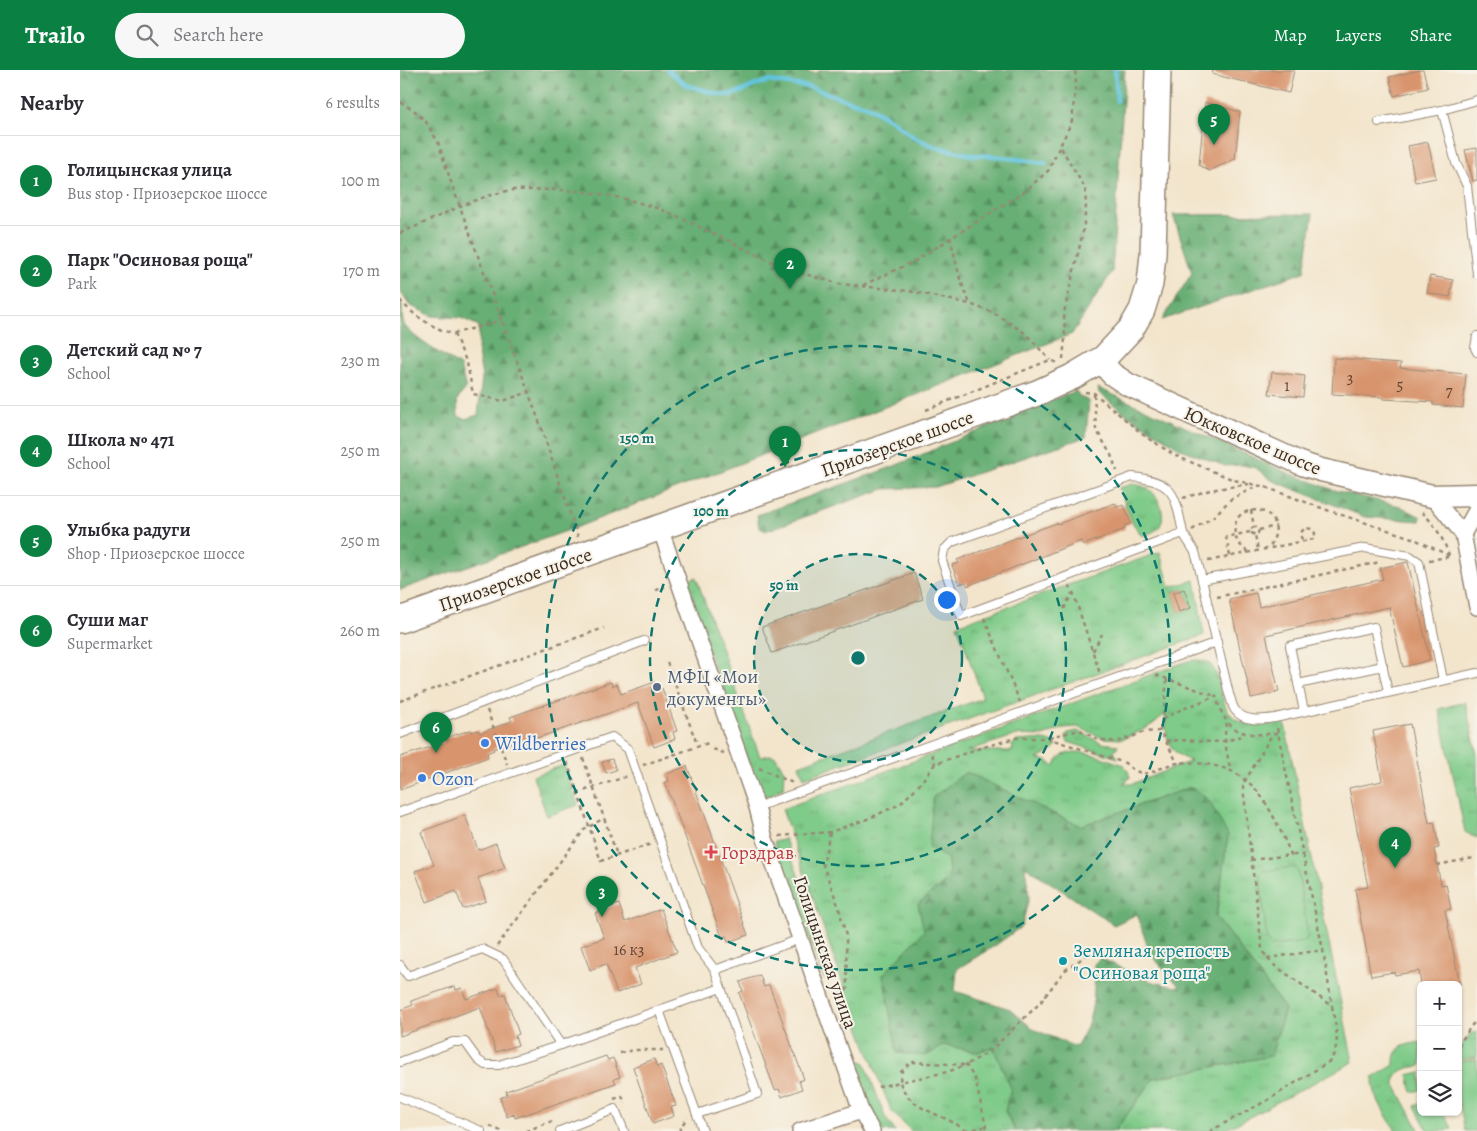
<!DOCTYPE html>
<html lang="en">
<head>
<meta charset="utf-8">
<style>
	:root { --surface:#fff; --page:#f7f7f7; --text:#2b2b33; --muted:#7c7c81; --line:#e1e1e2; --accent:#0b8043 }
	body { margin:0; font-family:Alegreya,serif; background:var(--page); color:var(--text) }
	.controls { position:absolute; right:15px; bottom:15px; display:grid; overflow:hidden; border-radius:8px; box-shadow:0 1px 4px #0004 }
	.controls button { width:45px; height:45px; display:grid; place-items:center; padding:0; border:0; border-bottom:1px solid var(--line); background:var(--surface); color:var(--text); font:25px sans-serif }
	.you { position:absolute; left:546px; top:529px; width:18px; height:18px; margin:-12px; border:4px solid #fff; border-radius:50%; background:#1a73e8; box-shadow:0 0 0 8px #1a73e833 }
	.badge { display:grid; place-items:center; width:32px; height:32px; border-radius:50%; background:var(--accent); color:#fff; font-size:16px; font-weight:700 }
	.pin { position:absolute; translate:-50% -41px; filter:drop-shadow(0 1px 2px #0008) }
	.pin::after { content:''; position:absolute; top:26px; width:18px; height:15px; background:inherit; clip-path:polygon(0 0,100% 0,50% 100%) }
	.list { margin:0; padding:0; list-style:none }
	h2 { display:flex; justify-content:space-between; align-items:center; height:65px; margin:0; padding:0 20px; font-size:21px }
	h2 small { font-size:16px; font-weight:400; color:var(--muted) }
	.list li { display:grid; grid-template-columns:32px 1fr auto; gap:15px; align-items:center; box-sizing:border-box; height:90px; padding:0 20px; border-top:1px solid var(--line) }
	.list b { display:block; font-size:19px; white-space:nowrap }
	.list p { margin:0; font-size:16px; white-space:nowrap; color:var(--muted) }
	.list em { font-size:16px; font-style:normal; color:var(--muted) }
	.icon { flex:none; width:28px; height:28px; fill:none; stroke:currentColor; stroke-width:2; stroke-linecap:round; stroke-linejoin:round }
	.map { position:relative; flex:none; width:1077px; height:1061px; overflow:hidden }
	header { display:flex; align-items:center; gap:30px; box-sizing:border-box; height:70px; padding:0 25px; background:var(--accent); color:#fff }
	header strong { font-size:24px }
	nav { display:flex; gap:28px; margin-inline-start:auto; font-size:18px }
	.search { width:350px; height:45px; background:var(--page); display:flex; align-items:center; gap:12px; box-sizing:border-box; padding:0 18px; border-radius:28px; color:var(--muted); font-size:19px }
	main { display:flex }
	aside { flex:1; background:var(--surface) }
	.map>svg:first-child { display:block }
	.grass { fill:url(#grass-tufts); stroke:#5d7a54; fill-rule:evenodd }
	.forest { fill:url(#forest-firs); stroke:#516c4a; fill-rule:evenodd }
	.pitch { fill:#7fcb89; stroke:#5d7a54 }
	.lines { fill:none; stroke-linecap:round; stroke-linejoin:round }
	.stream { stroke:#61c5df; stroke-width:4.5 }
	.building { fill:#d8946d }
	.lane-casing { stroke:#978875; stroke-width:10 }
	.street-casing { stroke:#978875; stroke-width:18 }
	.secondary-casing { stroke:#978875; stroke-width:25 }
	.primary-casing { stroke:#978875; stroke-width:28 }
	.path { stroke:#978875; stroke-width:2.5; stroke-dasharray:4 4; stroke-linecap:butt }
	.lane { stroke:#fff; stroke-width:8 }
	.street { stroke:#fff; stroke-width:15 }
	.secondary { stroke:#fff; stroke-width:22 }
	.primary { stroke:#fff; stroke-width:25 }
	.ring { fill:none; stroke:#0f766e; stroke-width:2.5; stroke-dasharray:9 6 }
	.service-dot { fill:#5c6f8a; stroke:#f7f3e8; stroke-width:2 }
	.shop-dot { fill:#3f7fe0; stroke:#f7f3e8; stroke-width:2 }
	.health-dot { fill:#e0444e; stroke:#f7f3e8; stroke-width:2 }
	.culture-dot { fill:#0f9aa8; stroke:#f7f3e8; stroke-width:2 }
	.labels { text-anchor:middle; stroke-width:4; stroke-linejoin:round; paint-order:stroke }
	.number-label { font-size:16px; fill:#624432 }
	.street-label { font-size:19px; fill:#3b2a1e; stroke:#f7f3e8 }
	.service-label { font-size:19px; fill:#4e5e75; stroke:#f7f3e8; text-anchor:start }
	.shop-label { font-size:19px; fill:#366cbe; stroke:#f7f3e8; text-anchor:start }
	.health-label { font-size:19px; fill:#be3a42; stroke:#f7f3e8; text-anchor:start }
	.culture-label { font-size:19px; fill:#0d838f; stroke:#f7f3e8; text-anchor:start }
	.centre { fill:#0f766e; stroke:#f7f3e8; stroke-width:2.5 }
	.ring-label { font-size:15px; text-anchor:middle; font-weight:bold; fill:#0f766e; stroke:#f7f3e8; stroke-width:4; stroke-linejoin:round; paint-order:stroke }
</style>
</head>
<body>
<header>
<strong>Trailo</strong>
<div class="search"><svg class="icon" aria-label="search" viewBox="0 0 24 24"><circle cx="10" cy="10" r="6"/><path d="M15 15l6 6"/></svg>Search here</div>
<nav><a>Map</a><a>Layers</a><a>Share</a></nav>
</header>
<main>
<aside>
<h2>Nearby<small>6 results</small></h2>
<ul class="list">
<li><span class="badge">1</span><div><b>Голицынская улица</b><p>Bus stop · Приозерское шоссе</p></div><em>100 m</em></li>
<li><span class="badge">2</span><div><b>Парк &quot;Осиновая роща&quot;</b><p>Park</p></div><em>170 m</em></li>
<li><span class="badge">3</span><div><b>Детский сад № 7</b><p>School</p></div><em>230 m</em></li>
<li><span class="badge">4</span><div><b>Школа № 471</b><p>School</p></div><em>250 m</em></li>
<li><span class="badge">5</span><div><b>Улыбка радуги</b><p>Shop · Приозерское шоссе</p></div><em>250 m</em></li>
<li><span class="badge">6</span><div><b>Суши маг</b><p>Supermarket</p></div><em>260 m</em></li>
</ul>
</aside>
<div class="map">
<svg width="1077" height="1061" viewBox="0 0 1077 1061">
	<defs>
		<pattern id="grass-tufts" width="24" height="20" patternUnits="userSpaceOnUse" patternTransform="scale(1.25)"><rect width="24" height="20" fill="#7fcb89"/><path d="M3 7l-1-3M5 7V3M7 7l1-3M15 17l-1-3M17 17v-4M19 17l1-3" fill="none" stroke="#6fae76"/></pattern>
		<pattern id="forest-firs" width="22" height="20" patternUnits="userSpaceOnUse" patternTransform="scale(1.25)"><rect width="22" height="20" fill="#67af75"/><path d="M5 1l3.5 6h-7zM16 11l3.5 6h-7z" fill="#568f5f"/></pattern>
	</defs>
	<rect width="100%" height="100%" fill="#f7f3e8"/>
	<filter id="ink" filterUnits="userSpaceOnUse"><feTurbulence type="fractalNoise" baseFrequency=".02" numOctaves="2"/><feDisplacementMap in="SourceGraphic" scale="10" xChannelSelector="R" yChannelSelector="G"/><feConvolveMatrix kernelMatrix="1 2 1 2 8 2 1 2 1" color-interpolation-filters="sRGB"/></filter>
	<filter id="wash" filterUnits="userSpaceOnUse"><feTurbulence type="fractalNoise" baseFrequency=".0096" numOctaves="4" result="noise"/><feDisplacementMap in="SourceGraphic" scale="20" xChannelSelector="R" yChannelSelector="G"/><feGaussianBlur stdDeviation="1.12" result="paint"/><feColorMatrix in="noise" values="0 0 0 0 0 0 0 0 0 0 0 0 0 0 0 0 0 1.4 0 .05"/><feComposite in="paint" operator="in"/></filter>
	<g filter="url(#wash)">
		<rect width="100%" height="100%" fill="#f3e5cc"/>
		<g class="grass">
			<path d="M732,414C739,415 745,416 751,421C760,428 767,448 759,457C756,462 747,464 742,466L732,452L719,418Z"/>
			<path d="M760,482L770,517L795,510L804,565L404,708L399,695L583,628L557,555ZM784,519L791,538L779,542L773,522Z"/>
			<polygon points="296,507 360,687 370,685 376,687 384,701 383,718 369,726 360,726 284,512"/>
			<path d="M798,590C831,591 808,648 849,654C860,656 872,652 884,650L953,992L823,1061H715L754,1008L871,986L885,939L816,847L828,765L791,717L680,756L566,702L548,789L549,809L518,834L525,861L483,905L526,986L544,975L577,982L593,977L611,1018L605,1041L615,1061H511L492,1042L482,1018L443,914L382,739L788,591ZM765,644C766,666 766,682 791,691L732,714H723L727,711L730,707L728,701L724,695C704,689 664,668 654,697L648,691L637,689L647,684L657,676C648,666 628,671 616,671L612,675L613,681H567L617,665L643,666L663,658L678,657L703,668L722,669L741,661L753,654Z"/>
			<polygon points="1065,632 1077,685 1077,768 1065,762 1039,639"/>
			<polygon points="678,661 702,673 718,675 714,682 718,688 668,672 666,668 668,663"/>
			<polygon points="164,695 178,735 147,746 133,706"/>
			<polygon points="385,769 434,905 424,909 374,772"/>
			<polygon points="1077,962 1077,987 1058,990 1058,981 1070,964"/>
			<path d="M1021,972V996C1008,998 994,999 995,1015L1020,1061H996C988,1048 969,1021 974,1007L994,995C993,975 1005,975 1021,972Z"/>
			<polygon points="463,991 465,993 485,1047 495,1061 480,1061 475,1052 455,999 456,992"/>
		</g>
		<g class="forest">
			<path d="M0,0H392L415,3L422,0H725L712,202L672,264L175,458L0,520V233L2,234C2,240 2,249 4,254C9,266 48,288 60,296L66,318L57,330L58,346L65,349L78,345L82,307L78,283L79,256L61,248L32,246L9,235L0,221Z"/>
			<polygon points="913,144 904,202 762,250 792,203 773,145"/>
			<polygon points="698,318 891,404 934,420 1000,436 1021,447 1020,451 965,447 871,410 856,398 842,395 825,396 781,379 727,345 699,323"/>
			<polygon points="676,321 680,327 689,331 686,367 536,417 484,419 365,461 359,457 357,445 492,397 583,359 609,346"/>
			<path d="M566,702L680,756L791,717L808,729L828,765L816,847L885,939L871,986L754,1008L715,1061H615L605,1041L611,1018L593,977L577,982L544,975L526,986L497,983L483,905L524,861L518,834L549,809L548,789L529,778L533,727ZM625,796L714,855L737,844L750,884L781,918L752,912L700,888L694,894C695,925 694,951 676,977L633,959L610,939L555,921L557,899L596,875L622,856L629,827Z"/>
		</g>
		<g class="pitch">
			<polygon points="895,797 898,801 908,866 904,872 871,876 867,872 860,803 862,801"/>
			<polygon points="1077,989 1077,1061 1065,1061 1058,1027 1058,992"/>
			<polygon points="1021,1002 1021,1020 1012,1022 1008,1005"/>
			<polygon points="1021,1033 1021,1042 1043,1042 1052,1058 1046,1061 1028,1061 1015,1036"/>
		</g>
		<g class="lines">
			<g class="stream">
				<polyline points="268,0 286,15 322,25 329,25 343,21 355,15 369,11 410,17 449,31 466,35 493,51 515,68 536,77 572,85 593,86 645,93"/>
				<polyline points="715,0 717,31"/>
			</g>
		</g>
		<g id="blocks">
			<g class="building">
				<polygon points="813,0 894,0 889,23 812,4"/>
				<polygon points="1020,0 1023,0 1028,18 994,26 989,7"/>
				<polygon points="805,32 840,42 835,89 809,101 799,95"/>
				<polygon points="1028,72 1036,108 1015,112 1008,76"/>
				<polygon points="1077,78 1077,110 1073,111 1065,80"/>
				<polygon points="1030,206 1053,210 1050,227 1027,223"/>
				<polygon points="934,288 1001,293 1000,298 1066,304 1063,338 1033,335 1033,332 983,329 983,327 932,324"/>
				<polygon points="872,302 905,306 903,327 869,324"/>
				<polygon points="715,433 717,437 724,435 731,453 724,456 725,459 683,475 681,471 567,516 566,512 559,514 552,495 559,493 557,490 629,463 657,453 658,454"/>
				<polygon points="1008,492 1030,590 1003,597 989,537 866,565 879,622 851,628 829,529 856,523 859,537 983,509 980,498"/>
				<polygon points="514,503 523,529 372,583 362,557"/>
				<polygon points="784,519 791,538 779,542 773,523"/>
				<polygon points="211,612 212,616 217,614 221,624 255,612 258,619 262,618 277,661 273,662 275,669 254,677 238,633 120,674 119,670 93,679 94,680 87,683 88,687 0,720 0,687 43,673 42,669 70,660 71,662 78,660 80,663 112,651 110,647"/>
				<polygon points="1010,654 1029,753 1034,752 1039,778 1034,779 1041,815 1046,814 1051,839 1045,840 1060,915 1021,915 1019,901 995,905 994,902 971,906 955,819 968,817 949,718 982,711 973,661"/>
				<polygon points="212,689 216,700 206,703 202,692"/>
				<polygon points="287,696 348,865 328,872 326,866 322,867 265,712 269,711 267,704"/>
				<polygon points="65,745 78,780 96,773 105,798 78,808 86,831 63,839 56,821 27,832 15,801 34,795 21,762"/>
				<polygon points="219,834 225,852 261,839 277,882 235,898 241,914 217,923 206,894 190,900 181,876 204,868 195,843"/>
				<polygon points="360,905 364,917 369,915 404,1009 399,1011 402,1019 382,1027 379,1019 375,1020 339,923 343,921 340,912"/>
				<polygon points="55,916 56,920 62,918 66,929 98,918 100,925 105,924 119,964 115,966 118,975 96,982 80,937 0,966 0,940 13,935 11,931"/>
				<polygon points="206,986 208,990 213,988 220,1007 214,1009 216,1013 115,1048 114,1044 107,1047 100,1028 107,1025 106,1021"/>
				<polygon points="254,989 257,997 261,995 276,1036 271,1037 274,1046 253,1054 233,997"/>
			</g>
		</g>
	</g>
	<g filter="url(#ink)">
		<use href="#blocks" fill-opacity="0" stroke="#978875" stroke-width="1"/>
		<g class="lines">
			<g class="lane-casing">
				<g id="lane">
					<polyline points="1042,40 1077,30"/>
					<polyline points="979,52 1042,40 1056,93 1067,116 1077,204"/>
					<polyline points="1077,266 1075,278 1077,282"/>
					<path d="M783,463C775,425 775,411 732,407L552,472L544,480L542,491L561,546L783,463L795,482L798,493L829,624C831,628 832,636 835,640C844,652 861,650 875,648L1077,603"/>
					<polyline points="802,510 965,478 1010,486 1019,492 1043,610"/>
					<polyline points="898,614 983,596"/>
					<polyline points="904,641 890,576 974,557 988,622"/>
					<polyline points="0,664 244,571"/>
					<polyline points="357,737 817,572"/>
					<polyline points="0,742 212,667 228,679 298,878 315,900 357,1024 297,1044"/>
					<polyline points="0,895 8,906 82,879 103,889 161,975 321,918"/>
					<polyline points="315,900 400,869"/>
					<polyline points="259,940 303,1061"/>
					<polyline points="0,992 53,972 65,972 78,990 85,995 99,995 161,975"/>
					<polyline points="0,1027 81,1061"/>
					<polyline points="160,1061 215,1039 224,1061"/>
				</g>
			</g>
			<g class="street-casing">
				<g id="street">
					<polyline points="1032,426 1063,464 1077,537"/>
					<polyline points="260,458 357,737 365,769 461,1041 472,1061"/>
					<polyline points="1063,464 1077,439"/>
					<polyline points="400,1061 461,1041"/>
				</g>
			</g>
			<g class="secondary-casing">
				<polyline id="secondary" points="700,290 712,304 727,314 902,394 921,400 1032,426 1077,425"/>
			</g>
			<g class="primary-casing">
				<polyline id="primary" points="0,550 637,323 672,307 704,288 731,259 742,240 750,214 753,184 758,0"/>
			</g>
			<g class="path">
				<polyline points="0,32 15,41 26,52 38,72 53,118 139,351 178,467"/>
				<path d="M0,163C36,149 69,129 107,121C115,119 125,120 133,120C182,118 230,127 275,145L387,199L440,214L509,221L570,234L594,243L625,263L650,290"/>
				<polyline points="550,167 560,209 570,234"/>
				<polyline points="463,215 515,191 625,121 648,101 660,76"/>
				<path d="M0,230C10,243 36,261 53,263C56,264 95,252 102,250"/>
				<polyline points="54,264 67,293 73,324 103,331 129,322"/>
				<polyline points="663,289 665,268 664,243 683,162 686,136 685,118 660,76 672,51 676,9 675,0"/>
				<polyline points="685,322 694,323 746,367 776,386 834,410 865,417 927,440 1012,468 1050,486"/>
				<polyline points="694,324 696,359 711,385 717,401"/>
				<polyline points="526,340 650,290 657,293"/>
				<polyline points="783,428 810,420 849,414"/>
				<polyline points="851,440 854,457 857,457 859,460 858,463 855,465 858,480"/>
				<path d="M1022,442C1035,455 1043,468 1049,485"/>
				<polyline points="854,457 851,459 850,462 855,465"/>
				<polyline points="792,460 813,447 831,429 857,416"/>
				<polyline points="859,460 876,456"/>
				<path d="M848,482C839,475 833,468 835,456C837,429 895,437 869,478"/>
				<polyline points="830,486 826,467 850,462"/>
				<polyline points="1029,490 1048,487"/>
				<polyline points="808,491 914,469 915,463 912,459 906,458 902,461 900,465 903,471"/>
				<polyline points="669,515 673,522 700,604"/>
				<polyline points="256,520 265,517"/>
				<polyline points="817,527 980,492"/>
				<polyline points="664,539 672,523"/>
				<polyline points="584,548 620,632"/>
				<polyline points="693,581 702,564"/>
				<polyline points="267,592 298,677"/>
				<polyline points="756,605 815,626"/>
				<polyline points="0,631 204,558"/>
				<polyline points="283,635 296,631"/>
				<polyline points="87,640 107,694"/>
				<path d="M763,649L780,640L816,626C826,664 843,667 878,663"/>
				<path d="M827,653C822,669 828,684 830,700"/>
				<polyline points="877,658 903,785 891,785"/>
				<polyline points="760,661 763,649 767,609"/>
				<polyline points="649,667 680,660 696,669 717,672 744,662 760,661 777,692"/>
				<path d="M766,671C795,667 816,679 845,664"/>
				<polyline points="313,679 324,683"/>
				<polyline points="532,684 535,694"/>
				<polyline points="183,688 217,785"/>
				<polyline points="167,692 201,791 251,774"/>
				<polyline points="243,695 311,672"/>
				<polyline points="359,698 393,713"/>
				<polyline points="177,723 228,706"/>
				<polyline points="430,762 423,795 438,835 446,866 447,919 442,925"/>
				<path d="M379,766L430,762L470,748L500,734L519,715L535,694L577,679L615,668H647L725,693C749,715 755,695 779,693C796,691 834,696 845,711L843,717L862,879L867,888L874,895L932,936C935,956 942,973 930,991L868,1030L810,1061"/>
				<polyline points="903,785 923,880"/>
				<path d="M851,790L891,785C884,767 862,717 845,711L873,663"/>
				<polyline points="1037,795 1074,788"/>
				<polyline points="97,876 184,760 204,748"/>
				<polyline points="867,888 923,880 932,936"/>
				<polyline points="1058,976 1072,955 1077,950"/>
				<polyline points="220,983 234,980 263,980"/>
				<polyline points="478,1017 500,1012 501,1002 511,992 566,995 589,982 640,933 664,901 691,882"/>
				<polyline points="214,1029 222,1026 225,1033"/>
				<polyline points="90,1056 101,1061"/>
				<polyline points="126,1061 155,1050"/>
				<polyline points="279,1061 287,1047"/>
				<path d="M566,1061C544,1042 510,1043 500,1012L547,1002L566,995L575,1009L587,1061"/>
				<polyline points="566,1061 584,1057"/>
			</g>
			<use href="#lane" class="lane"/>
			<use href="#street" class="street"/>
			<use href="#secondary" class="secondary"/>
			<use href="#primary" class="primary"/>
		</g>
	</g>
	<circle cx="458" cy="588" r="104" fill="#0f766e" fill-opacity=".12"/>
	<g class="ring">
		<circle cx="458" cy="588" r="104"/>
		<circle cx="458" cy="588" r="208"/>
		<circle cx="458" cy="588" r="312"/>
	</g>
	<circle class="service-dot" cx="257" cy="617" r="5"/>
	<g class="shop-dot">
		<circle cx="85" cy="673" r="5"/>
		<circle cx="22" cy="708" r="5"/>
	</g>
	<path class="health-dot" d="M308.5 774.5h5v5h5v5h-5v5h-5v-5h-5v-5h5z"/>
	<circle class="culture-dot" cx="663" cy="891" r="5"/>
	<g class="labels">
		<g class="number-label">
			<text x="950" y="313">3</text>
			<text x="1000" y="320">5</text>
			<text x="887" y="321">1</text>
			<text x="1049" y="326">7</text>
			<text x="229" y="885">16 к3</text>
		</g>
		<g class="street-label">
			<text transform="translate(853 370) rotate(23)" y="7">Юкковское шоссе</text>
			<text transform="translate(497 373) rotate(-20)" y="7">Приозерское шоссе</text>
			<text transform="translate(115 509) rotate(-19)" y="7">Приозерское шоссе</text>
			<text transform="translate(426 882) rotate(71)" y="7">Голицынская улица</text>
		</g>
		<g class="service-label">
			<text x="267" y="613">МФЦ «Мои<tspan x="267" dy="22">документы»</tspan></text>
		</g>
		<g class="shop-label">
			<text x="95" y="680">Wildberries</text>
			<text x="32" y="715">Ozon</text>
		</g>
		<g class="health-label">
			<text x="321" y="789">Горздрав</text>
		</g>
		<g class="culture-label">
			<text x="673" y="887">Земляная крепость<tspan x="673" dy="22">"Осиновая роща"</tspan></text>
		</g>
	</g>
	<circle cx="458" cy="588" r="8" class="centre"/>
	<g class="ring-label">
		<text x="237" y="373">150 m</text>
		<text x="311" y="446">100 m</text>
		<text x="384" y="520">50 m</text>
	</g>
</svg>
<div class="controls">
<button>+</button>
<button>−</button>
<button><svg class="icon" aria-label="layers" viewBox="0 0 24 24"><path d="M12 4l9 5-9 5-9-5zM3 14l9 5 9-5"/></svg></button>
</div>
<div class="you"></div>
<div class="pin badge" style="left:385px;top:397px">1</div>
<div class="pin badge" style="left:390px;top:219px">2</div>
<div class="pin badge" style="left:202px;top:847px">3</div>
<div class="pin badge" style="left:995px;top:798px">4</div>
<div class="pin badge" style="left:814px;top:75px">5</div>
<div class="pin badge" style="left:36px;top:683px">6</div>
</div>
</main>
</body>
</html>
